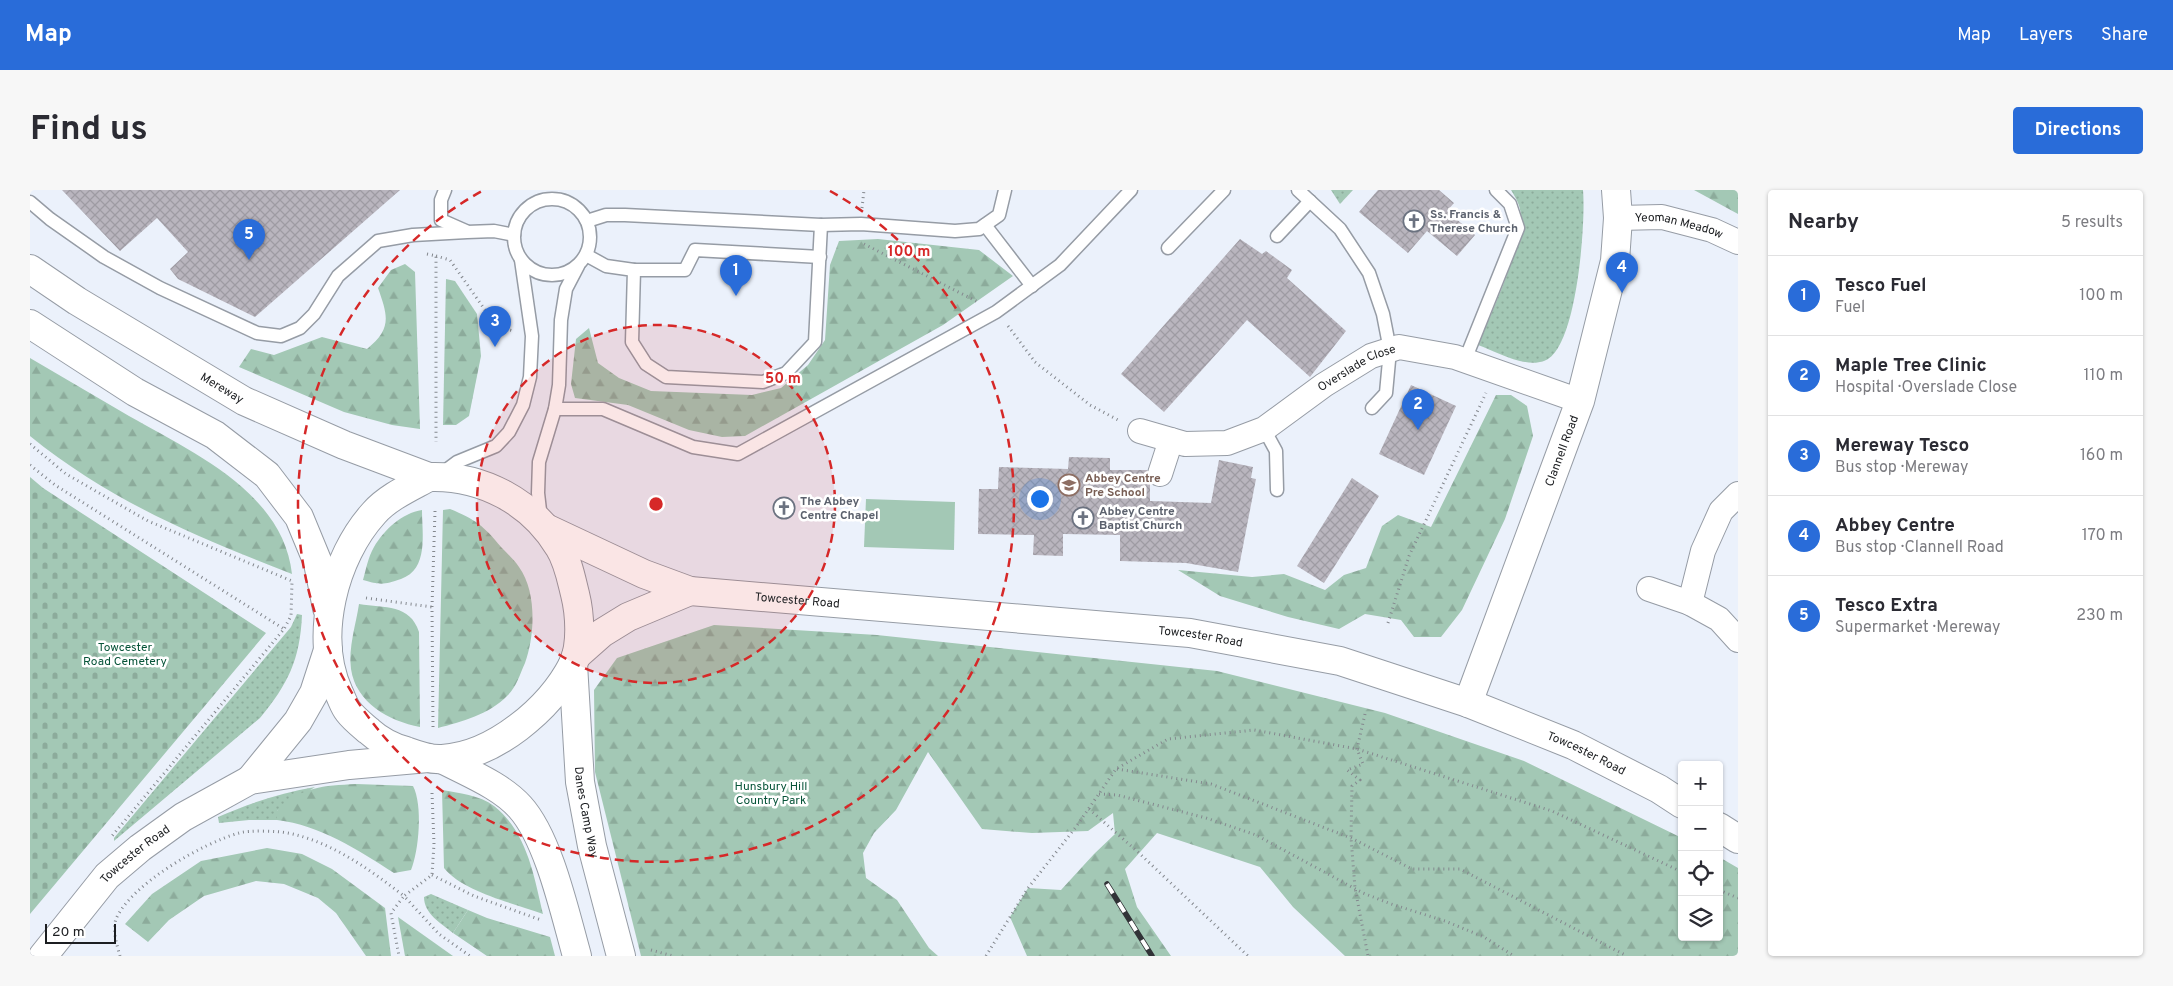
<!DOCTYPE html>
<html lang="en">
<head>
<meta charset="utf-8">
<style>
	:root { --surface:#fff; --page:#f7f7f7; --text:#2b2b33; --muted:#7c7c81; --line:#e1e1e2; --accent:#296cd9 }
	body { margin:0; font-family:Overpass,sans-serif; background:var(--page); color:var(--text) }
	.controls { position:absolute; right:15px; bottom:15px; display:grid; overflow:hidden; border-radius:5px; box-shadow:0 1px 4px #0004 }
	.controls button { width:45px; height:45px; display:grid; place-items:center; padding:0; border:0; border-bottom:1px solid var(--line); background:var(--surface); color:var(--text); font:25px sans-serif }
	.scale { position:absolute; left:15px; bottom:12px; width:71px; box-sizing:border-box; padding-left:5px; border:2px solid #1c1e21; border-top:0; font-size:14px; line-height:18px; white-space:nowrap; color:#1c1e21; -webkit-text-stroke:4px #fff; paint-order:stroke }
	.you { position:absolute; left:1009px; top:308px; width:18px; height:18px; margin:-12px; border:4px solid #fff; border-radius:50%; background:#1a73e8; box-shadow:0 0 0 8px #1a73e833 }
	.badge { display:grid; place-items:center; width:32px; height:32px; border-radius:50%; background:var(--accent); color:#fff; font-size:16px; font-weight:700 }
	.pin { position:absolute; translate:-50% -41px; filter:drop-shadow(0 1px 2px #0008) }
	.pin::after { content:''; position:absolute; top:26px; width:18px; height:15px; background:inherit; clip-path:polygon(0 0,100% 0,50% 100%) }
	.list { margin:0; padding:0; list-style:none }
	h2 { display:flex; justify-content:space-between; align-items:center; height:65px; margin:0; padding:0 20px; font-size:21px }
	h2 small { font-size:16px; font-weight:400; color:var(--muted) }
	.list li { display:grid; grid-template-columns:32px 1fr auto; gap:15px; align-items:center; box-sizing:border-box; height:80px; padding:0 20px; border-top:1px solid var(--line) }
	.list b { display:block; font-size:19px; white-space:nowrap }
	.list p { margin:0; font-size:16px; white-space:nowrap; color:var(--muted) }
	.list em { font-size:16px; font-style:normal; color:var(--muted) }
	.icon { flex:none; width:28px; height:28px; fill:none; stroke:currentColor; stroke-width:2; stroke-linecap:round; stroke-linejoin:round }
	.map { position:relative; flex:none; width:1708px; height:766px; overflow:hidden; border-radius:5px }
	header { display:flex; align-items:center; gap:30px; box-sizing:border-box; height:70px; padding:0 25px; background:var(--accent); color:#fff }
	header strong { font-size:24px }
	nav { display:flex; gap:28px; margin-inline-start:auto; font-size:18px }
	.intro { display:flex; align-items:center; justify-content:space-between; box-sizing:border-box; height:120px; padding:0 30px }
	h1 { margin:0; font-size:35px }
	.button { padding:12px 22px; border-radius:5px; background:var(--accent); color:#fff; font-size:18px; font-weight:700 }
	main { display:flex; gap:30px; padding:0 30px }
	aside { flex:1; background:var(--surface); border-radius:5px; box-shadow:0 1px 4px #0004 }
	.map>svg:first-child { display:block }
	.green { fill:url(#green-dots) }
	.forest { fill:url(#forest-firs) }
	.cemetery { fill:url(#cemetery-stones) }
	.pitch { fill:#a3c8b5 }
	.building { fill:url(#building-cross-hatch) }
	.lines { fill:none; stroke-linecap:round; stroke-linejoin:round }
	.lane-casing { stroke:#969ca5; stroke-width:15 }
	.street-casing { stroke:#969ca5; stroke-width:26 }
	.secondary-casing { stroke:#969ca5; stroke-width:30 }
	.primary-casing { stroke:#969ca5; stroke-width:30 }
	.highway-casing { stroke:#969ca5; stroke-width:30 }
	.path { stroke:#84888e; stroke-width:3; stroke-dasharray:1 4; stroke-linecap:butt }
	.lane { stroke:#fff; stroke-width:12 }
	.street { stroke:#fff; stroke-width:24 }
	.secondary { stroke:#fff; stroke-width:28 }
	.primary { stroke:#fff; stroke-width:28 }
	.highway { stroke:#fff; stroke-width:28 }
	.rail-casing { stroke:#313337; stroke-width:5.5 }
	.rail { stroke:#fff; stroke-width:4; stroke-dasharray:11; stroke-linecap:butt }
	.ring { fill:none; stroke:#d62828; stroke-width:2.5; stroke-dasharray:9 6 }
	.labels { text-anchor:middle; stroke-width:5; stroke-linejoin:round; paint-order:stroke }
	.worship-label { font-size:12px; font-weight:bold; fill:#5b616d; stroke:#fff; text-anchor:start }
	.street-label { font-size:12px; fill:#1c1e21; stroke:#fff }
	.education-label { font-size:12px; font-weight:bold; fill:#785e54; stroke:#fff; text-anchor:start }
	.park-label { font-size:12px; fill:#075439; stroke:#fff }
	.centre { fill:#d62828; stroke:#fff; stroke-width:2.5 }
	.ring-label { font-size:15px; text-anchor:middle; font-weight:bold; fill:#d62828; stroke:#fff; stroke-width:5; stroke-linejoin:round; paint-order:stroke }
</style>
</head>
<body>
<header>
<strong>Map</strong>
<nav><a>Map</a><a>Layers</a><a>Share</a></nav>
</header>
<div class="intro"><h1>Find us</h1><a class="button">Directions</a></div>
<main>
<div class="map">
<svg width="1708" height="766" viewBox="0 0 1708 766">
	<defs>
		<pattern id="green-dots" width="8" height="8" patternUnits="userSpaceOnUse" patternTransform="scale(1.25)"><rect width="8" height="8" fill="#a3c8b5"/><path d="M2 2h.1M6 6h.1" fill="none" stroke="#8cab9b" stroke-width="1.8" stroke-linecap="round"/></pattern>
		<pattern id="forest-firs" width="22" height="20" patternUnits="userSpaceOnUse" patternTransform="scale(1.25)"><rect width="22" height="20" fill="#a3c8b5"/><path d="M5 1l3.5 6h-7zM16 11l3.5 6h-7z" fill="#8cab9b"/></pattern>
		<pattern id="cemetery-stones" width="16" height="16" patternUnits="userSpaceOnUse" patternTransform="scale(1.25)"><rect width="16" height="16" fill="#a3c8b5"/><path d="M2 7V4a2 2 0 0 1 4 0v3zM10 15v-3a2 2 0 0 1 4 0v3z" fill="#8cab9b"/></pattern>
		<pattern id="building-cross-hatch" width="8" height="8" patternUnits="userSpaceOnUse" patternTransform="scale(1.25)"><rect width="8" height="8" fill="#b9b5be"/><path d="M0 0l8 8M0 8l8-8" fill="none" stroke="#9e9ba3"/></pattern>
	</defs>
	<rect width="100%" height="100%" fill="#ebf1fb"/>
	<g class="green">
		<polygon points="1301,0 1323,0 1310,14"/>
		<path d="M1481,0H1553C1556,31 1547,161 1514,171C1494,178 1467,162 1448,155C1460,126 1494,53 1491,25C1490,15 1486,8 1481,0Z"/>
		<path d="M267,424L272,425C270,470 258,494 230,528L84,651V648L261,437Z"/>
		<path d="M285,597L247,621V630H219L189,633L188,627C220,613 251,603 285,597Z"/>
		<path d="M401,704L438,720L423,743C411,733 394,724 394,707Z"/>
	</g>
	<g class="forest">
		<polygon points="1664,0 1708,0 1708,24"/>
		<polygon points="848,49 949,60 983,86 913,135 715,246 692,247 659,240 598,215 545,208 541,194 546,149 559,138 568,173 589,188 621,201 722,205 751,198 778,175 795,150 800,75 809,51"/>
		<path d="M375,74L385,82L390,239L362,235L314,222L209,177L221,159L244,165L292,147L337,159C362,139 358,126 348,98L361,80Z"/>
		<polygon points="416,89 425,91 447,124 451,166 439,226 426,235 413,235"/>
		<path d="M0,168C33,187 66,207 99,226C162,262 253,302 262,384C167,347 80,311 0,246Z"/>
		<polygon points="1466,205 1481,205 1497,216 1503,246 1475,329 1432,420 1411,447 1384,447 1371,430 1335,424 1309,439 1258,427 1190,406 1148,380 1222,387 1254,384 1295,400 1314,385 1336,378 1352,336 1368,325 1401,337"/>
		<path d="M420,319C445,329 454,336 471,357C477,363 484,370 489,377C507,402 505,445 495,473C490,484 486,498 477,506C460,524 431,532 408,538L413,320Z"/>
		<path d="M392,320C392,344 399,379 371,389C354,395 350,395 333,390C336,380 338,367 344,357C354,340 372,323 392,320Z"/>
		<path d="M329,414C355,418 380,414 389,442L390,537C359,531 326,513 321,479C318,458 326,434 329,414Z"/>
		<polygon points="684,435 847,445 1187,481 1355,523 1494,571 1652,648 1652,747 1689,747 1689,667 1708,678 1708,766 1315,766 1263,717 1230,677 1127,643 1095,679 1107,717 1141,766 997,766 980,727 998,698 1031,700 1064,664 1085,644 1083,623 1058,641 1002,643 952,639 898,562 866,620 844,643 833,663 836,688 867,710 899,758 908,766 611,766 565,582 564,500 587,468"/>
		<path d="M326,594L383,596C393,615 389,661 381,680L364,683C328,660 290,635 247,630V621C272,596 293,596 326,594Z"/>
		<path d="M412,600C428,603 450,605 464,616C497,642 504,686 513,724C483,713 433,702 414,678Z"/>
		<polygon points="237,658 272,664 302,679 355,718 361,766 336,766 306,723 288,708 254,694 226,691 174,706 139,730 118,752 95,734 122,704 171,671"/>
		<polygon points="438,720 457,728 520,747 525,766 457,766 423,743"/>
		<polygon points="368,727 423,766 375,766"/>
	</g>
	<polygon class="cemetery" points="0,287 13,298 236,443 0,724"/>
	<polygon class="pitch" points="836,309 925,312 924,360 834,357"/>
	<g class="building">
		<polygon points="32,0 370,0 225,127 148,89 140,79 158,62 127,28 90,61"/>
		<polygon points="1348,0 1409,0 1424,13 1417,21 1445,45 1427,66 1397,41 1378,63 1329,22"/>
		<polygon points="1210,49 1232,64 1236,61 1262,80 1257,88 1316,141 1280,187 1217,130 1134,222 1091,184"/>
		<polygon points="1381,195 1426,216 1394,285 1349,264"/>
		<polygon points="1039,267 1080,268 1080,280 1117,280 1117,287 1120,293 1120,311 1181,313 1189,270 1223,277 1221,288 1226,289 1208,382 1156,373 1090,371 1090,345 1033,344 1033,366 1003,365 1004,345 948,344 949,299 968,299 969,277 1038,279"/>
		<polygon points="1322,288 1349,306 1294,393 1267,376"/>
	</g>
	<g class="lines">
		<g class="lane-casing">
			<g id="lane">
				<polyline points="415,0 411,10 411,30 436,41"/>
				<polyline points="1268,0 1310,39 1339,83 1353,124 1360,160 1356,203 1342,218"/>
				<circle cx="522" cy="47" r="38"/>
				<polyline points="0,12 20,29 74,67 130,98 227,143 251,146 270,138 284,124 308,86 348,51 383,45 437,42 464,41 484,45"/>
				<polyline points="557,31 576,25 595,25 791,35 831,34 925,41 949,39 969,25 975,0"/>
				<polyline points="955,35 1002,96"/>
				<polyline points="1247,46 1280,11"/>
				<polyline points="1138,58 1194,0"/>
				<polyline points="556,65 576,76 604,80 602,152 616,174 636,187 733,192 756,183 785,152 791,35"/>
				<polyline points="604,80 655,80 665,60 790,67"/>
				<polyline points="1435,170 1488,38 1480,14 1466,0"/>
				<polyline points="525,219 573,219 663,257 708,264 966,122 1030,75 1101,0"/>
				<polyline points="1234,239 1246,261 1247,300"/>
				<polyline points="411,284 427,272 466,256 479,242 493,215 500,187 502,146 491,70"/>
				<polyline points="511,329 508,303 509,272 525,219 529,195 531,130 536,99 548,76"/>
			</g>
		</g>
		<g class="street-casing">
			<g id="street">
				<path id="s1" d="M1588,28L1632,27L1682,40L1708,52"/>
				<path id="s2" d="M1110,241L1155,254L1197,253L1234,239L1294,195L1341,166L1369,157L1425,167L1550,211"/>
				<polyline points="1130,284 1141,250"/>
				<polyline points="1619,399 1660,413 1689,429 1708,450"/>
				<polyline points="1660,413 1673,361 1691,321 1708,304"/>
			</g>
		</g>
		<g class="secondary-casing">
			<g id="secondary">
				<path id="s3" d="M516,338L614,384L660,401L1160,443L1310,471L1438,513L1543,555L1629,599L1652,614"/>
				<polyline points="546,466 572,443 598,427 660,401"/>
				<path id="s4" d="M1438,513L1550,211L1585,71L1588,28L1586,0"/>
				<polyline points="1689,637 1708,649"/>
			</g>
		</g>
		<g class="primary-casing">
			<g id="primary">
				<polyline points="220,590 268,531 284,503 298,460"/>
				<path id="s5" d="M13,766L77,686L110,658L153,627L220,590L319,575L398,568"/>
			</g>
		</g>
		<g class="highway-casing">
			<g id="highway">
				<path id="s6" d="M0,79L47,111L214,211L314,255L399,287"/>
				<polyline points="0,134 105,202 185,245 237,285 269,327 288,373 297,418"/>
				<path d="M399,287C452,285 502,312 529,357C538,371 541,388 545,404C550,424 552,455 543,474C520,519 464,566 412,569C400,570 387,565 376,561C362,557 350,551 339,541C332,535 324,529 318,521C314,516 312,509 309,503C283,447 304,367 344,323C358,307 381,297 399,287Z"/>
				<path id="s7" d="M543,474L550,592L562,656L591,766"/>
				<path d="M412,569C438,583 470,595 490,617C519,649 535,724 547,766"/>
			</g>
		</g>
		<g class="path">
			<polyline points="832,18 834,0"/>
			<polyline points="834,54 948,112"/>
			<polyline points="397,64 406,66 406,252"/>
			<polyline points="406,66 420,70 467,137 484,141"/>
			<polyline points="978,136 1005,172 1060,215 1090,231"/>
			<polyline points="0,254 36,284 118,331 262,391 261,426 254,439"/>
			<polyline points="0,275 25,295 254,439 82,646"/>
			<polyline points="336,408 402,417"/>
			<polyline points="1358,433 1379,366 1456,203"/>
			<polyline points="1335,524 1327,559 1333,574 1317,580 1330,590 1322,596 1321,648 1325,698 1338,766"/>
			<polyline points="403,537 402,417 405,321"/>
			<polyline points="1087,579 1181,594 1321,648 1382,679 1430,679 1597,766"/>
			<polyline points="402,603 404,654 402,685 374,706 409,744 440,766"/>
			<polyline points="1069,604 1087,605 1176,628 1226,645 1333,703 1361,714 1415,731 1454,747 1484,766"/>
			<polyline points="1059,619 1109,663 1218,766"/>
			<polyline points="402,685 444,706 511,730"/>
			<polyline points="1689,700 1708,708"/>
			<polyline points="621,760 643,766"/>
			<path d="M90,766C87,755 82,740 86,729C101,694 173,653 209,643C218,640 248,641 258,643C302,652 339,679 374,706L361,723L369,766"/>
			<polyline points="956,766 998,698 1046,637 1086,579 1138,549 1224,540 1327,559 1522,621 1652,682"/>
		</g>
		<use href="#lane" class="lane"/>
		<use href="#street" class="street"/>
		<use href="#secondary" class="secondary"/>
		<use href="#primary" class="primary"/>
		<use href="#highway" class="highway"/>
		<g class="rail-casing">
			<polyline id="rail" points="1077,694 1122,766"/>
		</g>
		<use href="#rail" class="rail"/>
	</g>
	<circle cx="626" cy="314" r="179" fill="#d62828" fill-opacity=".12"/>
	<g class="ring">
		<circle cx="626" cy="314" r="179"/>
		<path d="M800 1A358 358 0 1 1 452 1"/>
	</g>
	<defs>
		<g id="church-ring" transform="scale(1.125)"><circle r="9.5" fill="#fff" stroke="#6b7280" stroke-width="1.5"/><path d="M-1.2-6h2.4v3.5h3.3v2.4h-3.3V6h-2.4V-.1h-3.3v-2.4h3.3Z" fill="#6b7280"/></g>
		<g id="school-ring" transform="scale(1.125)"><circle r="9.5" fill="#fff" stroke="#8d6e63" stroke-width="1.5"/><path d="M0-5L7-2L0 1L-7-2ZM-4 1L0 2.5L4 1V4Q0 6-4 4Z" fill="#8d6e63"/></g>
	</defs>
	<g fill-rule="evenodd">
		<use href="#church-ring" x="1384" y="31"/>
		<use href="#school-ring" x="1039" y="295"/>
		<use href="#church-ring" x="754" y="318"/>
		<use href="#church-ring" x="1053" y="328"/>
	</g>
	<g class="labels">
		<g class="worship-label">
			<text x="1400" y="28">Ss. Francis &amp;<tspan x="1400" dy="14">Therese Church</tspan></text>
			<text x="770" y="315">The Abbey<tspan x="770" dy="14">Centre Chapel</tspan></text>
			<text x="1069" y="325">Abbey Centre<tspan x="1069" dy="14">Baptist Church</tspan></text>
		</g>
		<g class="street-label">
			<text dy="4" stroke="none"><textPath href="#s1" startOffset="62">Yeoman Meadow</textPath></text>
			<text dy="4" stroke="none"><textPath href="#s2" startOffset="240">Overslade Close</textPath></text>
			<text dy="4" stroke="none"><textPath href="#s6" startOffset="226">Mereway</textPath></text>
			<text dy="4" stroke="none"><textPath href="#s4" startOffset="269">Clannell Road</textPath></text>
			<text dy="4" stroke="none"><textPath href="#s3" startOffset="265">Towcester Road</textPath></text>
			<text dy="4" stroke="none"><textPath href="#s3" startOffset="670">Towcester Road</textPath></text>
			<text dy="4" stroke="none"><textPath href="#s3" startOffset="1075">Towcester Road</textPath></text>
			<text dy="4" stroke="none"><textPath href="#s7" startOffset="149">Danes Camp Way</textPath></text>
			<text dy="4" stroke="none"><textPath href="#s5" startOffset="138">Towcester Road</textPath></text>
		</g>
		<g class="education-label">
			<text x="1055" y="292">Abbey Centre<tspan x="1055" dy="14">Pre School</tspan></text>
		</g>
		<g class="park-label">
			<text x="95" y="461">Towcester<tspan x="95" dy="14">Road Cemetery</tspan></text>
			<text x="741" y="600">Hunsbury Hill<tspan x="741" dy="14">Country Park</tspan></text>
		</g>
	</g>
	<circle cx="626" cy="314" r="8" class="centre"/>
	<g class="ring-label">
		<text x="879" y="66">100 m</text>
		<text x="753" y="193">50 m</text>
	</g>
</svg>
<div class="controls">
<button>+</button>
<button>−</button>
<button><svg class="icon" aria-label="locate" viewBox="0 0 24 24"><circle cx="12" cy="12" r="6"/><path d="M12 2v4M12 18v4M2 12h4M18 12h4"/></svg></button>
<button><svg class="icon" aria-label="layers" viewBox="0 0 24 24"><path d="M12 4l9 5-9 5-9-5zM3 14l9 5 9-5"/></svg></button>
</div>
<div class="scale">20 m</div>
<div class="you"></div>
<div class="pin badge" style="left:706px;top:106px">1</div>
<div class="pin badge" style="left:1388px;top:240px">2</div>
<div class="pin badge" style="left:465px;top:157px">3</div>
<div class="pin badge" style="left:1592px;top:103px">4</div>
<div class="pin badge" style="left:219px;top:70px">5</div>
</div>
<aside>
<h2>Nearby<small>5 results</small></h2>
<ul class="list">
<li><span class="badge">1</span><div><b>Tesco Fuel</b><p>Fuel</p></div><em>100 m</em></li>
<li><span class="badge">2</span><div><b>Maple Tree Clinic</b><p>Hospital · Overslade Close</p></div><em>110 m</em></li>
<li><span class="badge">3</span><div><b>Mereway Tesco</b><p>Bus stop · Mereway</p></div><em>160 m</em></li>
<li><span class="badge">4</span><div><b>Abbey Centre</b><p>Bus stop · Clannell Road</p></div><em>170 m</em></li>
<li><span class="badge">5</span><div><b>Tesco Extra</b><p>Supermarket · Mereway</p></div><em>230 m</em></li>
</ul>
</aside>
</main>
</body>
</html>
